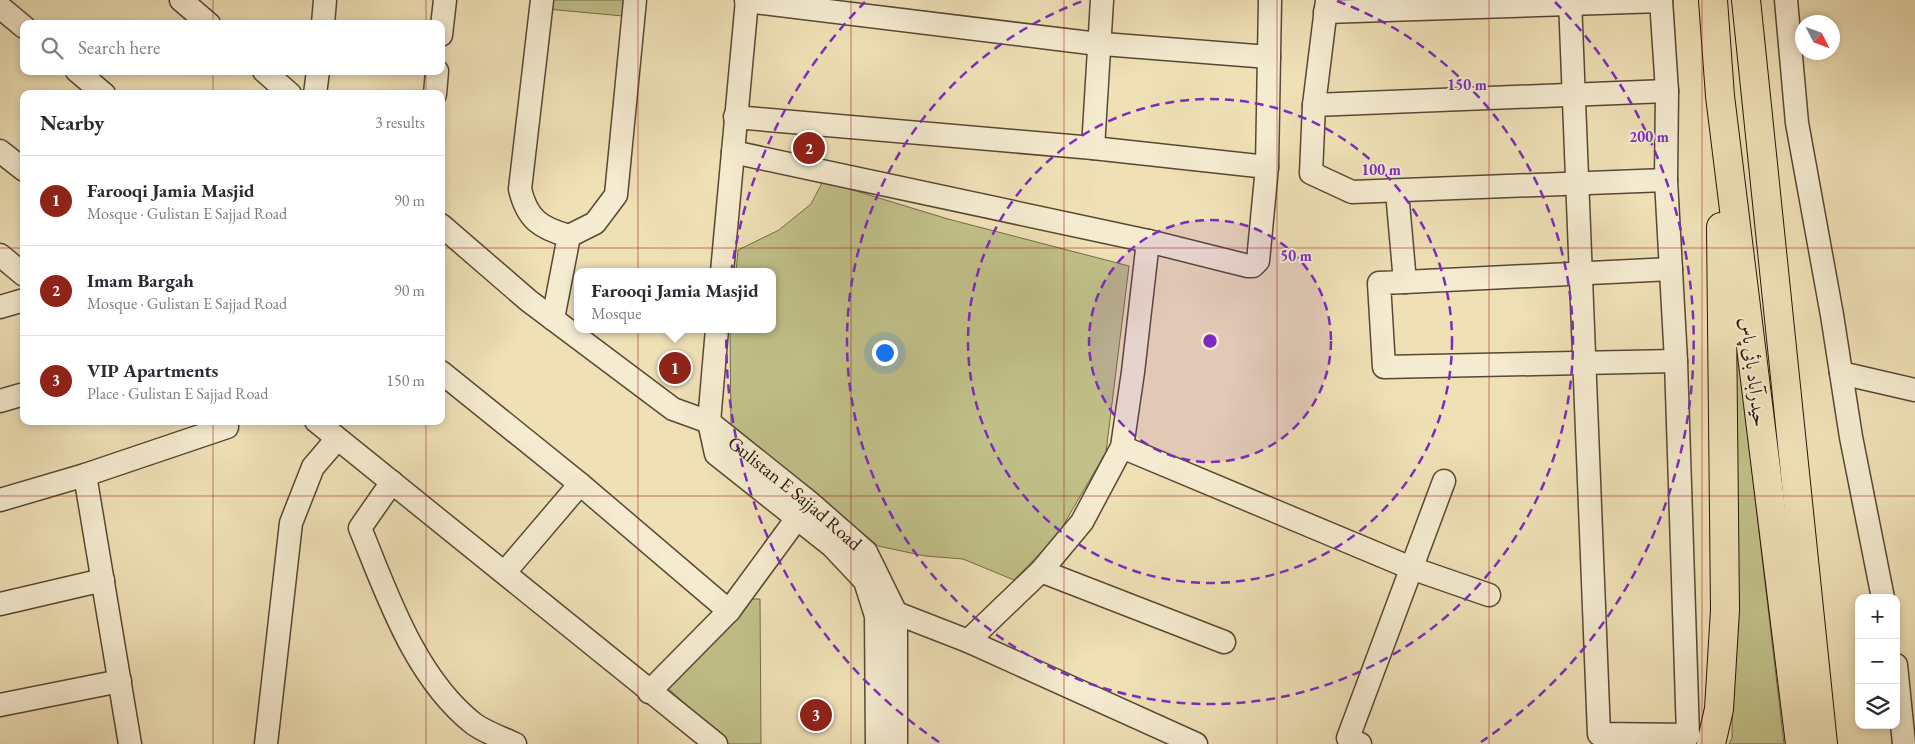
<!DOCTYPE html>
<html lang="en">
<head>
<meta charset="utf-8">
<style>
	:root { --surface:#fff; --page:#f2f2f3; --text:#2b2b33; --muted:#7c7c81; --line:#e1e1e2; --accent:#8f2418 }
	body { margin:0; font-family:"EB Garamond",Amiri,serif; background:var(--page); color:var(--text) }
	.controls { position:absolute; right:15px; bottom:15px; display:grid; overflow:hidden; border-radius:10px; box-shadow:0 2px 8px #0003 }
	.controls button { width:45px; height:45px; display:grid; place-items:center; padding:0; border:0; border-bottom:1px solid var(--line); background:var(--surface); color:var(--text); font:25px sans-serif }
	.compass { position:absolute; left:1795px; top:15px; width:45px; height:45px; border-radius:50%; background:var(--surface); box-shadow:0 2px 8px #0003; rotate:132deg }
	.you { position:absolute; left:884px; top:352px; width:18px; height:18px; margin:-12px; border:4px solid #fff; border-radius:50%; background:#1a73e8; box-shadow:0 0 0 8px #1a73e833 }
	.badge { display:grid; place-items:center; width:32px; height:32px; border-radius:50%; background:var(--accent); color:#fff; font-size:16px; font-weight:700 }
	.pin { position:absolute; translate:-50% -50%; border:2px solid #fff; box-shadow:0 1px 5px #0006 }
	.popup { position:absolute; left:574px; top:268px; width:202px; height:65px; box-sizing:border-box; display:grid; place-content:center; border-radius:10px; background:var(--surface); filter:drop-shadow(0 1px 4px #0005); font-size:16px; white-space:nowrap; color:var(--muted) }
	.popup b { font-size:19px; color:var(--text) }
	.popup::after { content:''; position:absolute; left:50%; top:100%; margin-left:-10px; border:10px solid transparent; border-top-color:var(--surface) }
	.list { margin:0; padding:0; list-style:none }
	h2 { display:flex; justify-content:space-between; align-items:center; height:65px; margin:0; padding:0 20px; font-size:21px }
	h2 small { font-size:16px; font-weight:400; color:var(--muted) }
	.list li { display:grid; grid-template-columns:32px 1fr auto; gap:15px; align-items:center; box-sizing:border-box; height:90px; padding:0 20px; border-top:1px solid var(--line) }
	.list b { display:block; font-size:19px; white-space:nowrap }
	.list p { margin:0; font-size:16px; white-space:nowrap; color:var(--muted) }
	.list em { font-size:16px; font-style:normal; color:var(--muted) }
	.icon { flex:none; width:28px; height:28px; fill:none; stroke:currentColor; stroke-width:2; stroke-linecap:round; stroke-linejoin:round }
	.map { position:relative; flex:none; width:1915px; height:744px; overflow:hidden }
	.search { position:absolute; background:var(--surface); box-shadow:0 2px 8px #0003; left:20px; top:20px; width:425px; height:55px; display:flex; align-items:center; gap:12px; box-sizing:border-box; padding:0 18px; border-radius:10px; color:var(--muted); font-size:19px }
	.panel { position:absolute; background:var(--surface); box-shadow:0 2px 8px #0003; left:20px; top:90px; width:425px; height:335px; border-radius:10px }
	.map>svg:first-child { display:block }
	.green { fill:#c1c089; stroke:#736b48 }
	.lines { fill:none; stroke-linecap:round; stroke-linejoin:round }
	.minor-casing { stroke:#584833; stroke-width:25 }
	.highway-casing { stroke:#251607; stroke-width:30 }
	.minor { stroke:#f5ebd0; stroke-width:22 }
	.highway { stroke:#efe0b6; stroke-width:28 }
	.grid { fill:none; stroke:#8f2418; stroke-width:1; stroke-opacity:0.55 }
	.ring { fill:none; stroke:#7b2cbf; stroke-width:2.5; stroke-dasharray:9 6 }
	.labels { text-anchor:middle; stroke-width:4; stroke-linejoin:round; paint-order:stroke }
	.street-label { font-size:19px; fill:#251607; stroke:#f5ebd0 }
	.centre { fill:#7b2cbf; stroke:#f5ebd0; stroke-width:2.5 }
	.ring-label { font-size:15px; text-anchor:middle; font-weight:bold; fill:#7b2cbf; stroke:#f5ebd0; stroke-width:4; stroke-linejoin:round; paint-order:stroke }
</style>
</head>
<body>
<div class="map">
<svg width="1915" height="744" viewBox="0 0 1915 744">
	<rect width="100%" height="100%" fill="#efe0b6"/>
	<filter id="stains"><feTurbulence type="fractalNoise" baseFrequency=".004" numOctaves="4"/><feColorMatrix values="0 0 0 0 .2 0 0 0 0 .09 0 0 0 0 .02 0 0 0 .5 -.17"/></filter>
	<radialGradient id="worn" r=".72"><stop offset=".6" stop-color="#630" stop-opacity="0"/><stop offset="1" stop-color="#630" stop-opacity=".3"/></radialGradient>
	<g class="green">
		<polygon points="548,0 625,0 623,16 547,9"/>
		<polygon points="823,181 948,219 1129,266 1106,452 1057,536 1014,580 963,559 925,556 878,546 731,426 730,329 772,329 772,272 736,272 738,250 779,230 811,204"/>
		<polygon points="1735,326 1784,744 1729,744 1732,738"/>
		<polygon points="744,599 760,599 761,744 730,744 662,683"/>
	</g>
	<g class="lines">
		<g class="minor-casing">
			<g id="minor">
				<polyline points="181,0 209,24"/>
				<path d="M542,0L520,189C527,219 540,228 569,236L553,319"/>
				<polyline points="1327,0 1314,105 1311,173 1352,192 1666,180"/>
				<polyline points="1570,0 1599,734 1688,735"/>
				<polyline points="1661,0 1667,91 1666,180 1676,361 1688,735 1684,744"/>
				<polyline points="1786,0 1797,123 1832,315 1851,437 1883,598"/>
				<polyline points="746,1 1090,43 1269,57"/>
				<polyline points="0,7 24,27"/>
				<polyline points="1325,12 1661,1"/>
				<polyline points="323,24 325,0"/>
				<polyline points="441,35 445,0"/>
				<polyline points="77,71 104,94"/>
				<polyline points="264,71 290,94"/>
				<polyline points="315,94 318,71"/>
				<polyline points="435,94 437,71"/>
				<polyline points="1314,105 1667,91"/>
				<polyline points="1093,148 1102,0"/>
				<polyline points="0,151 24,170"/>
				<polyline points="733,152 1148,241 1248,266 1253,266 1258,261 1267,167 1093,148 735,117"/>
				<polyline points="1267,167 1270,0"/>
				<polyline points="1398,203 1405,282 1379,283 1384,367 1676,361"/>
				<path id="s1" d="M441,225L529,301L673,409L709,422L809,502L866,552L896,613V744"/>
				<polyline points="569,236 595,223 616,195 635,0"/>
				<polyline points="0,255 24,275"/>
				<polyline points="722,272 747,0"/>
				<polyline points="1405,282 1671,269"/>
				<polyline points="0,307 24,300"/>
				<polyline points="717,329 709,422 716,454 832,546 865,581 876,616 877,744"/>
				<polyline points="441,372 580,484 729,611"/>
				<polyline points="1841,373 1915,390"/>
				<polyline points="0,401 24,394"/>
				<polyline points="316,421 716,744"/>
				<polyline points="1122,447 1411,568 1489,595"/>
				<polyline points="85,475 130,744"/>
				<path d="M392,482L360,528C387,594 415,678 474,724C485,732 502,738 515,744"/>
				<polyline points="0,500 85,475 227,427"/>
				<polyline points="1041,571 1224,642"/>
				<polyline points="505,572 580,484"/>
				<polyline points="0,604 103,580"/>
				<polyline points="896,613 968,641 1041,571 1082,522 1122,447 1133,372 1148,241"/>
				<polyline points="968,641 1196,744"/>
				<polyline points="1896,665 1904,744"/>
				<polyline points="649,692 729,611 806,506"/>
				<polyline points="0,705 120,681"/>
				<polyline points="266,744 291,523 313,467 337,439"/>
				<polyline points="1360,744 1348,738 1444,481"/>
			</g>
		</g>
		<g class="highway-casing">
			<g id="highway">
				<polyline points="1713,0 1720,96 1800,744"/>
				<polyline points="1746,0 1823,744"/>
				<polyline points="1711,744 1719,709 1725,610 1721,227"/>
			</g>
		</g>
		<use href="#minor" class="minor"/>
		<use href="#highway" class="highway"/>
	</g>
	<path class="grid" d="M213,0V24M426,0V24M638,0V744M851,0V744M1064,0V744M1277,0V744M1489,0V744M1702,0V744M213,71V94M426,71V94M0,248H24M441,248H1915M213,421V744M426,421V744M0,496H1915"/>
	<circle cx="1210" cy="341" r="121" fill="#7b2cbf" fill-opacity=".12"/>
	<g class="ring">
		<circle cx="1210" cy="341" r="121"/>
		<circle cx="1210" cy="341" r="242"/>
		<path d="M1337 1A363 363 0 1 1 1083 1"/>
		<path d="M939 742A484 484 0 0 1 865 2M1555 2A484 484 0 0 1 1481 742"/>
	</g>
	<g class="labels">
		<g class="street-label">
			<text transform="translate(1754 372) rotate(83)" y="7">حیدرآباد بائی پاس</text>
			<text dy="7" stroke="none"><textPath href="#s1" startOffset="446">Gulistan E Sajjad Road</textPath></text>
		</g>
	</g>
	<circle cx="1210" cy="341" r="8" class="centre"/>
	<g class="ring-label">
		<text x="1467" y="90">150 m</text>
		<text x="1649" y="142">200 m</text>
		<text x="1381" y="175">100 m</text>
		<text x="1296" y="261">50 m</text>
	</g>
	<rect width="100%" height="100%" filter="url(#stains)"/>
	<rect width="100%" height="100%" fill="url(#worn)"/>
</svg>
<div class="controls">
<button>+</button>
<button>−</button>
<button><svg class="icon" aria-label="layers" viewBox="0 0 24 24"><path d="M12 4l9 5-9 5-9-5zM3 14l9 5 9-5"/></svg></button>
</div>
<svg class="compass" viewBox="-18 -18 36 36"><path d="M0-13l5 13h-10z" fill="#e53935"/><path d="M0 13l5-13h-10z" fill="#7c7c81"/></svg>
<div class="you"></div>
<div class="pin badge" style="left:675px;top:368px">1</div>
<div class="popup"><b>Farooqi Jamia Masjid</b>Mosque</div>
<div class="pin badge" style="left:809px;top:148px">2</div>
<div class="pin badge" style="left:816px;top:715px">3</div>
<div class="search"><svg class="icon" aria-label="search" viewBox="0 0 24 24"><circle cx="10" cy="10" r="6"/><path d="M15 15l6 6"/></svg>Search here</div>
<section class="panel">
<h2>Nearby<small>3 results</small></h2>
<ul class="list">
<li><span class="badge">1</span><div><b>Farooqi Jamia Masjid</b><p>Mosque · Gulistan E Sajjad Road</p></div><em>90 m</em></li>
<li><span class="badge">2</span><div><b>Imam Bargah</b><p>Mosque · Gulistan E Sajjad Road</p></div><em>90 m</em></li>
<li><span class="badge">3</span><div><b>VIP Apartments</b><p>Place · Gulistan E Sajjad Road</p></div><em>150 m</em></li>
</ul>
</section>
</div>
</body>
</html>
